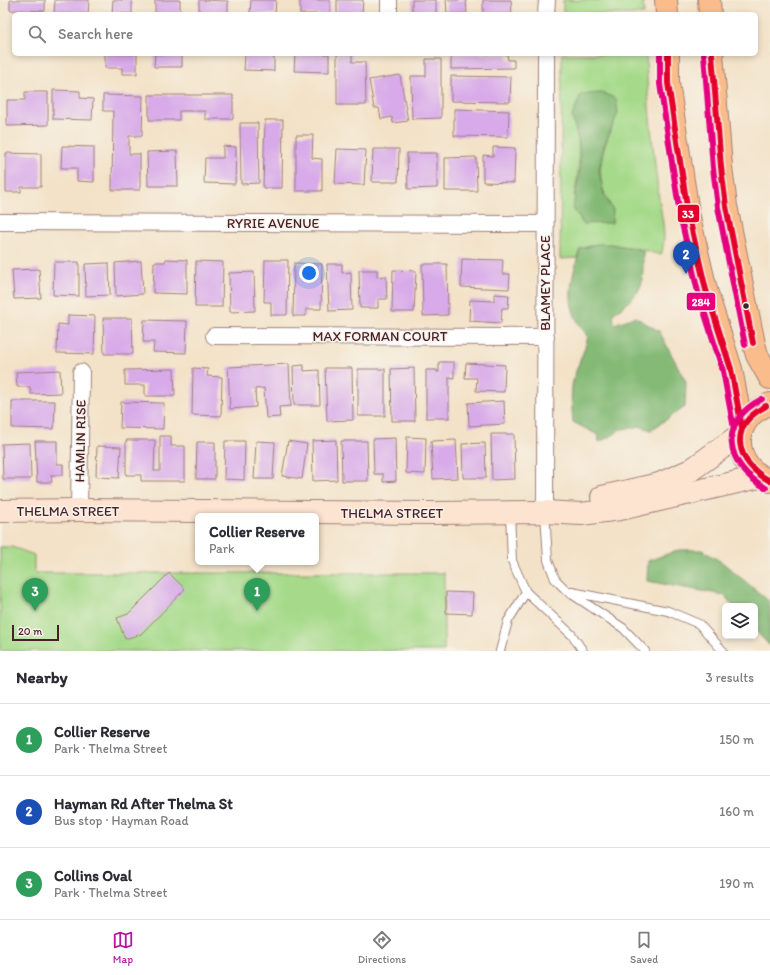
<!DOCTYPE html>
<html lang="en">
<head>
<meta charset="utf-8">
<style>
	:root { --surface:#fff; --page:#f7f7f7; --text:#2b2b33; --muted:#7c7c81; --line:#e1e1e2; --accent:#b5179e }
	body { margin:0; font-family:Itim,sans-serif; background:var(--page); color:var(--text) }
	.controls { position:absolute; right:12px; bottom:12px; display:grid; overflow:hidden; border-radius:6px; box-shadow:0 2px 6px #0003 }
	.controls button { width:36px; height:36px; display:grid; place-items:center; padding:0; border:0; border-bottom:1px solid var(--line); background:var(--surface); color:var(--text); font:20px sans-serif }
	.scale { position:absolute; left:12px; bottom:10px; width:47px; box-sizing:border-box; padding-left:4px; border:2px solid #4a1f2b; border-top:0; font-size:11px; line-height:14px; white-space:nowrap; color:#4a1f2b; -webkit-text-stroke:3px #f7f3e8; paint-order:stroke }
	.you { position:absolute; left:309px; top:273px; width:14px; height:14px; margin:-10px; border:3px solid #fff; border-radius:50%; background:#1a73e8; box-shadow:0 0 0 6px #1a73e833 }
	.badge { display:grid; place-items:center; width:26px; height:26px; border-radius:50%; background:var(--accent); color:#fff; font-size:13px; font-weight:700 }
	.pin { position:absolute; translate:-50% -33px; filter:drop-shadow(0 1px 2px #0008) }
	.pin::after { content:''; position:absolute; top:21px; width:14px; height:12px; background:inherit; clip-path:polygon(0 0,100% 0,50% 100%) }
	.popup { position:absolute; left:195px; top:513px; width:124px; height:52px; box-sizing:border-box; display:grid; place-content:center; border-radius:6px; background:var(--surface); filter:drop-shadow(0 1px 3px #0005); font-size:13px; white-space:nowrap; color:var(--muted) }
	.popup b { font-size:15px; color:var(--text) }
	.popup::after { content:''; position:absolute; left:50%; top:100%; margin-left:-8px; border:8px solid transparent; border-top-color:var(--surface) }
	.list { margin:0; padding:0; list-style:none }
	h2 { display:flex; justify-content:space-between; align-items:center; height:52px; margin:0; padding:0 16px; font-size:17px }
	h2 small { font-size:13px; font-weight:400; color:var(--muted) }
	.list li { display:grid; grid-template-columns:26px 1fr auto; gap:12px; align-items:center; box-sizing:border-box; height:72px; padding:0 16px; border-top:1px solid var(--line) }
	.list b { display:block; font-size:15px; white-space:nowrap }
	.list p { margin:0; font-size:13px; white-space:nowrap; color:var(--muted) }
	.list em { font-size:13px; font-style:normal; color:var(--muted) }
	.icon { flex:none; width:22px; height:22px; fill:none; stroke:currentColor; stroke-width:2; stroke-linecap:round; stroke-linejoin:round }
	.map { position:relative; flex:none; width:770px; height:651px; overflow:hidden }
	.search { position:absolute; background:var(--surface); box-shadow:0 2px 6px #0003; left:12px; right:12px; top:12px; height:44px; display:flex; align-items:center; gap:10px; box-sizing:border-box; padding:0 14px; border-radius:6px; color:var(--muted); font-size:15px }
	.sheet { height:268px; background:var(--surface) }
	nav { display:flex; justify-content:space-around; align-items:center; box-sizing:border-box; height:56px; border-top:1px solid var(--line); background:var(--surface); font-size:11px; color:var(--muted) }
	nav a { display:grid; justify-items:center; gap:2px }
	nav .on { color:var(--accent) }
	.map>svg:first-child { display:block }
	.green { fill:#a6da8a; stroke:#787c5a; fill-rule:evenodd }
	.forest { fill:#84ba76; stroke:#676c50 }
	.building { fill:#d8aae9 }
	.lines { fill:none; stroke-linecap:round; stroke-linejoin:round }
	.lane-casing { stroke:#9e807a; stroke-width:10 }
	.street-casing { stroke:#9e807a; stroke-width:18 }
	.secondary-casing { stroke:#9e807a; stroke-width:24 }
	.primary-casing { stroke:#9e807a; stroke-width:24 }
	.lane { stroke:#fff; stroke-width:8 }
	.street { stroke:#fff; stroke-width:16 }
	.secondary { stroke:#fde4d1; stroke-width:22 }
	.primary { stroke:#fabc8b; stroke-width:22 }
	.bus-1-casing { stroke:#f7f3e8; stroke-width:9 }
	.bus-2-casing { stroke:#f7f3e8; stroke-width:9 }
	.bus-1 { stroke:#e4002b; stroke-width:6 }
	.bus-2 { stroke:#e5007d; stroke-width:6 }
	.bus-dot { fill:#4a1f2b; stroke:#f7f3e8; stroke-width:1.5 }
	.labels { text-anchor:middle; stroke-width:3; stroke-linejoin:round; paint-order:stroke }
	.street-label { font-size:14px; fill:#4a1f2b; stroke:#f7f3e8 }
	.line-badge { stroke:#f7f3e8; stroke-width:1.5 }
	.badge-label { font-size:11px; text-anchor:middle; font-weight:bold; fill:#fff }
</style>
</head>
<body>
<div class="map">
<svg width="770" height="651" viewBox="0 0 770 651">
	<rect width="100%" height="100%" fill="#f7f3e8"/>
	<filter id="ink" filterUnits="userSpaceOnUse"><feTurbulence type="fractalNoise" baseFrequency=".025" numOctaves="2"/><feDisplacementMap in="SourceGraphic" scale="8" xChannelSelector="R" yChannelSelector="G"/><feConvolveMatrix kernelMatrix="1 2 1 2 8 2 1 2 1" color-interpolation-filters="sRGB"/></filter>
	<filter id="wash" filterUnits="userSpaceOnUse"><feTurbulence type="fractalNoise" baseFrequency=".012" numOctaves="4" result="noise"/><feDisplacementMap in="SourceGraphic" scale="16" xChannelSelector="R" yChannelSelector="G"/><feGaussianBlur stdDeviation="0.9" result="paint"/><feColorMatrix in="noise" values="0 0 0 0 0 0 0 0 0 0 0 0 0 0 0 0 0 1.4 0 .05"/><feComposite in="paint" operator="in"/></filter>
	<g filter="url(#wash)">
		<rect width="100%" height="100%" fill="#f3e2c8"/>
		<g class="green">
			<polygon points="563,0 643,0 644,14 563,14"/>
			<path d="M562,54H646C647,100 653,146 658,191C660,212 668,234 661,255C634,247 608,241 580,249L577,258L560,259ZM617,113C603,151 590,173 613,210L574,196C580,167 582,145 572,116Z"/>
			<polygon points="0,547 12,547 34,555 34,573 444,573 444,651 0,651"/>
		</g>
		<g class="forest">
			<polygon points="604,93 616,99 618,113 604,146 599,171 604,195 613,210 612,223 583,224 573,208 580,168 579,144 572,116 581,94"/>
			<path d="M596,244H611L643,250C643,290 645,289 613,314L614,324L635,317L659,331L686,382L685,407L651,430L639,426L633,428L620,429L615,434L599,442L598,435L573,422C572,408 570,394 573,381C577,365 585,352 588,336C562,307 571,282 580,249Z"/>
			<polygon points="678,550 702,550 723,563 770,602 770,646 755,630 755,606 733,606 724,595 647,581 648,561"/>
		</g>
		<g id="blocks">
			<g class="building">
				<polygon points="10,0 45,0 45,11 10,10"/>
				<polygon points="55,0 89,0 88,14 54,14"/>
				<polygon points="113,0 132,0 132,14 112,14"/>
				<rect x="155" y="0" width="25" height="14"/>
				<polygon points="199,0 228,1 228,14 199,14"/>
				<polygon points="251,0 276,0 275,14 250,14"/>
				<rect x="300" y="0" width="30" height="14"/>
				<polygon points="337,0 363,0 362,14 337,14"/>
				<rect x="412" y="0" width="24" height="14"/>
				<polygon points="446,0 466,0 467,14 447,14"/>
				<polygon points="483,0 511,0 512,14 483,14"/>
				<polygon points="105,54 137,54 137,74 122,74 122,68 105,68"/>
				<polygon points="155,54 182,54 182,67 154,67"/>
				<polygon points="245,54 274,54 274,71 244,70"/>
				<polygon points="295,54 329,54 329,72 294,71"/>
				<polygon points="337,54 352,54 352,62 365,62 366,105 337,105"/>
				<polygon points="451,54 507,54 508,60 514,60 514,68 451,69"/>
				<polygon points="426,59 441,59 441,118 412,119 411,76 426,76"/>
				<polygon points="400,75 408,121 393,123 392,117 381,119 379,108 374,108 369,80"/>
				<polygon points="451,76 511,77 510,102 451,101"/>
				<polygon points="53,90 80,91 80,98 93,99 92,120 53,119"/>
				<polygon points="25,92 48,92 48,125 7,126 7,100 25,100"/>
				<polygon points="103,95 143,96 142,136 129,136 129,154 140,154 140,190 112,190 113,111 103,111"/>
				<polygon points="149,95 233,95 233,119 205,119 205,111 179,111 179,120 149,120"/>
				<polygon points="454,109 509,111 508,137 454,136"/>
				<polygon points="265,120 283,120 282,188 263,188"/>
				<polygon points="240,123 258,123 259,183 241,184"/>
				<polygon points="296,135 313,135 312,158 322,159 322,191 296,191"/>
				<polygon points="62,146 94,147 94,182 77,181 77,168 61,168"/>
				<polygon points="223,146 236,147 235,184 204,183 205,158 223,158"/>
				<polygon points="493,147 515,148 514,183 483,182 483,155 493,156"/>
				<polygon points="337,149 366,150 364,185 335,184"/>
				<polygon points="373,149 399,149 398,182 372,182"/>
				<polygon points="177,151 178,186 148,186 147,152"/>
				<polygon points="6,153 41,154 41,187 21,187 21,192 6,192"/>
				<polygon points="407,153 437,153 437,188 408,189"/>
				<polygon points="476,157 477,191 445,191 445,158"/>
				<polygon points="166,259 187,260 187,294 153,293 154,262 165,262"/>
				<polygon points="462,259 503,260 502,274 510,274 509,289 461,287"/>
				<polygon points="265,260 288,260 287,315 271,315 271,302 264,302"/>
				<polygon points="141,261 143,294 116,296 115,263"/>
				<polygon points="196,261 223,262 222,307 195,307"/>
				<polygon points="54,262 79,262 79,296 53,295"/>
				<polygon points="109,263 110,295 86,296 85,264"/>
				<polygon points="294,263 322,264 321,309 306,309 306,316 293,316"/>
				<polygon points="327,264 342,264 342,273 351,272 352,310 329,311"/>
				<polygon points="422,264 447,264 448,315 423,316"/>
				<polygon points="39,269 41,298 14,299 12,270"/>
				<polygon points="359,270 377,270 377,277 386,276 387,299 378,299 378,308 360,308"/>
				<polygon points="393,270 416,271 414,312 392,312"/>
				<polygon points="254,272 255,311 230,312 229,273"/>
				<polygon points="494,294 509,295 508,308 502,308 501,323 469,321 470,300 494,301"/>
				<polygon points="68,315 95,316 94,354 57,353 58,324 68,325"/>
				<polygon points="103,318 132,318 133,354 104,354"/>
				<polygon points="144,320 187,321 186,353 153,352 154,342 143,342"/>
				<polygon points="439,362 454,362 454,378 449,377 449,418 426,418 426,370 437,370 437,372 439,372"/>
				<polygon points="466,363 505,365 504,392 476,391 477,378 465,378"/>
				<polygon points="289,364 291,406 279,407 280,417 266,418 264,388 255,389 256,407 230,409 228,367"/>
				<polygon points="304,365 304,371 319,370 320,405 294,405 293,366"/>
				<polygon points="193,368 208,369 207,376 222,377 221,416 192,415"/>
				<polygon points="325,368 352,368 353,420 327,421"/>
				<polygon points="414,368 415,421 392,421 391,369"/>
				<polygon points="174,369 175,396 145,396 145,385 125,385 125,370"/>
				<rect x="358" y="369" width="27" height="47"/>
				<polygon points="60,370 61,393 31,394 30,387 17,387 16,372"/>
				<polygon points="12,401 55,401 54,429 12,428"/>
				<polygon points="504,401 505,424 469,426 468,403"/>
				<polygon points="121,402 164,403 163,429 120,428"/>
				<polygon points="491,434 514,434 515,479 492,480"/>
				<polygon points="160,436 171,436 171,446 185,446 185,481 141,481 141,475 126,475 126,440 155,440 154,471 160,471"/>
				<polygon points="407,437 426,438 425,474 406,473"/>
				<polygon points="395,438 396,481 383,482 383,474 374,474 373,439"/>
				<polygon points="336,440 337,480 313,481 312,441"/>
				<polygon points="456,440 458,478 433,479 431,441"/>
				<polygon points="35,441 57,441 57,464 63,464 63,475 51,475 52,482 37,482"/>
				<polygon points="225,441 245,441 244,480 224,479"/>
				<polygon points="256,441 275,442 273,479 254,479"/>
				<polygon points="288,441 307,444 302,479 282,476"/>
				<polygon points="341,441 367,441 368,481 342,481"/>
				<polygon points="197,442 215,442 215,479 196,479"/>
				<polygon points="30,443 31,479 3,479 2,444"/>
				<polygon points="485,443 486,478 463,478 462,444"/>
				<polygon points="97,446 121,447 119,478 96,477"/>
				<polygon points="169,573 185,589 141,634 125,639 117,618 128,614"/>
				<polygon points="446,592 473,593 472,614 446,613"/>
			</g>
		</g>
	</g>
	<g filter="url(#ink)">
		<use href="#blocks" fill-opacity="0" stroke="#9e807a" stroke-width="1"/>
		<g class="lines">
			<g class="lane-casing">
				<g id="lane">
					<polyline points="510,512 512,561 526,592 572,635 583,651"/>
					<polyline points="545,512 548,560 555,579 567,591 623,628 645,651"/>
					<polyline points="572,592 668,611 699,624 723,651"/>
					<polyline points="500,651 508,621 526,592"/>
				</g>
			</g>
			<g class="street-casing">
				<g id="street">
					<polyline points="389,14 389,0"/>
					<polyline points="546,14 547,0"/>
					<polyline points="0,222 545,224"/>
					<polyline points="214,336 546,337"/>
					<polyline points="79,510 81,372"/>
					<polyline points="545,512 546,54"/>
				</g>
			</g>
			<g class="secondary-casing">
				<g id="secondary">
					<polyline points="602,497 659,484 691,470 741,434"/>
					<polyline points="0,511 79,510 431,513 545,512 581,514 620,509 759,477"/>
				</g>
			</g>
			<g class="primary-casing">
				<g id="primary">
					<polyline points="666,0 667,14"/>
					<polyline points="709,0 710,14"/>
					<polyline points="668,54 668,83 688,213 706,290 731,369 742,428"/>
					<polyline points="712,54 721,167 726,206 754,344 757,355 770,378"/>
					<path d="M770,404C729,418 731,466 770,481"/>
				</g>
			</g>
			<use href="#lane" class="lane"/>
			<use href="#street" class="street"/>
			<use href="#secondary" class="secondary"/>
			<use href="#primary" class="primary"/>
			<g class="bus-1-casing">
				<g id="bus-1">
					<polyline points="668,54 668,83 688,213 706,290 731,369 742,428"/>
					<polyline points="712,54 721,167 726,206 753,343"/>
					<path d="M766,406C727,426 735,462 770,481"/>
				</g>
			</g>
			<g class="bus-2-casing">
				<g id="bus-2">
					<polyline points="660,54 660,84 680,215 698,292 723,371 734,429"/>
					<polyline points="704,55 713,168 718,207 745,345"/>
					<path d="M762,399C717,422 725,465 766,488"/>
				</g>
			</g>
			<use href="#bus-1" class="bus-1"/>
			<use href="#bus-2" class="bus-2"/>
		</g>
	</g>
	<circle class="bus-dot" cx="746" cy="306" r="3.5"/>
	<g class="labels">
		<g class="street-label">
			<text x="273" y="228">RYRIE AVENUE</text>
			<text transform="translate(545 283) rotate(-90)" y="5">BLAMEY PLACE</text>
			<text x="380" y="341">MAX FORMAN COURT</text>
			<text transform="translate(80 441) rotate(-89)" y="5">HAMLIN RISE</text>
			<text x="68" y="516">THELMA STREET</text>
			<text x="392" y="518">THELMA STREET</text>
		</g>
	</g>
	<g class="line-badge">
		<rect x="677" y="204" width="23" height="19" rx="4" fill="#e4002b"/>
		<rect x="686" y="292" width="30" height="19" rx="4" fill="#e5007d"/>
	</g>
	<g class="badge-label">
		<text x="688" y="218">33</text>
		<text x="701" y="306">284</text>
	</g>
</svg>
<div class="controls">
<button><svg class="icon" aria-label="layers" viewBox="0 0 24 24"><path d="M12 4l9 5-9 5-9-5zM3 14l9 5 9-5"/></svg></button>
</div>
<div class="scale">20 m</div>
<div class="you"></div>
<div class="pin badge" style="left:257px;top:611px;background:#2e9e5b">1</div>
<div class="popup"><b>Collier Reserve</b>Park</div>
<div class="pin badge" style="left:686px;top:274px;background:#1a4fb4">2</div>
<div class="pin badge" style="left:35px;top:611px;background:#2e9e5b">3</div>
<div class="search"><svg class="icon" aria-label="search" viewBox="0 0 24 24"><circle cx="10" cy="10" r="6"/><path d="M15 15l6 6"/></svg>Search here</div>
</div>
<section class="sheet">
<h2>Nearby<small>3 results</small></h2>
<ul class="list">
<li><span class="badge" style="background:#2e9e5b">1</span><div><b>Collier Reserve</b><p>Park · Thelma Street</p></div><em>150 m</em></li>
<li><span class="badge" style="background:#1a4fb4">2</span><div><b>Hayman Rd After Thelma St</b><p>Bus stop · Hayman Road</p></div><em>160 m</em></li>
<li><span class="badge" style="background:#2e9e5b">3</span><div><b>Collins Oval</b><p>Park · Thelma Street</p></div><em>190 m</em></li>
</ul>
</section>
<nav>
<a class="on"><svg class="icon" aria-label="map" viewBox="0 0 24 24"><path d="M3 6l6-2 6 2 6-2v14l-6 2-6-2-6 2zM9 4v14M15 6v14"/></svg>Map</a>
<a><svg class="icon" aria-label="directions" viewBox="0 0 24 24"><path d="M12 3l9 9-9 9-9-9zM9 14v-3h6M13 9l2 2-2 2"/></svg>Directions</a>
<a><svg class="icon" aria-label="saved" viewBox="0 0 24 24"><path d="M7 4h10v16l-5-4-5 4z"/></svg>Saved</a>
</nav>
</body>
</html>
